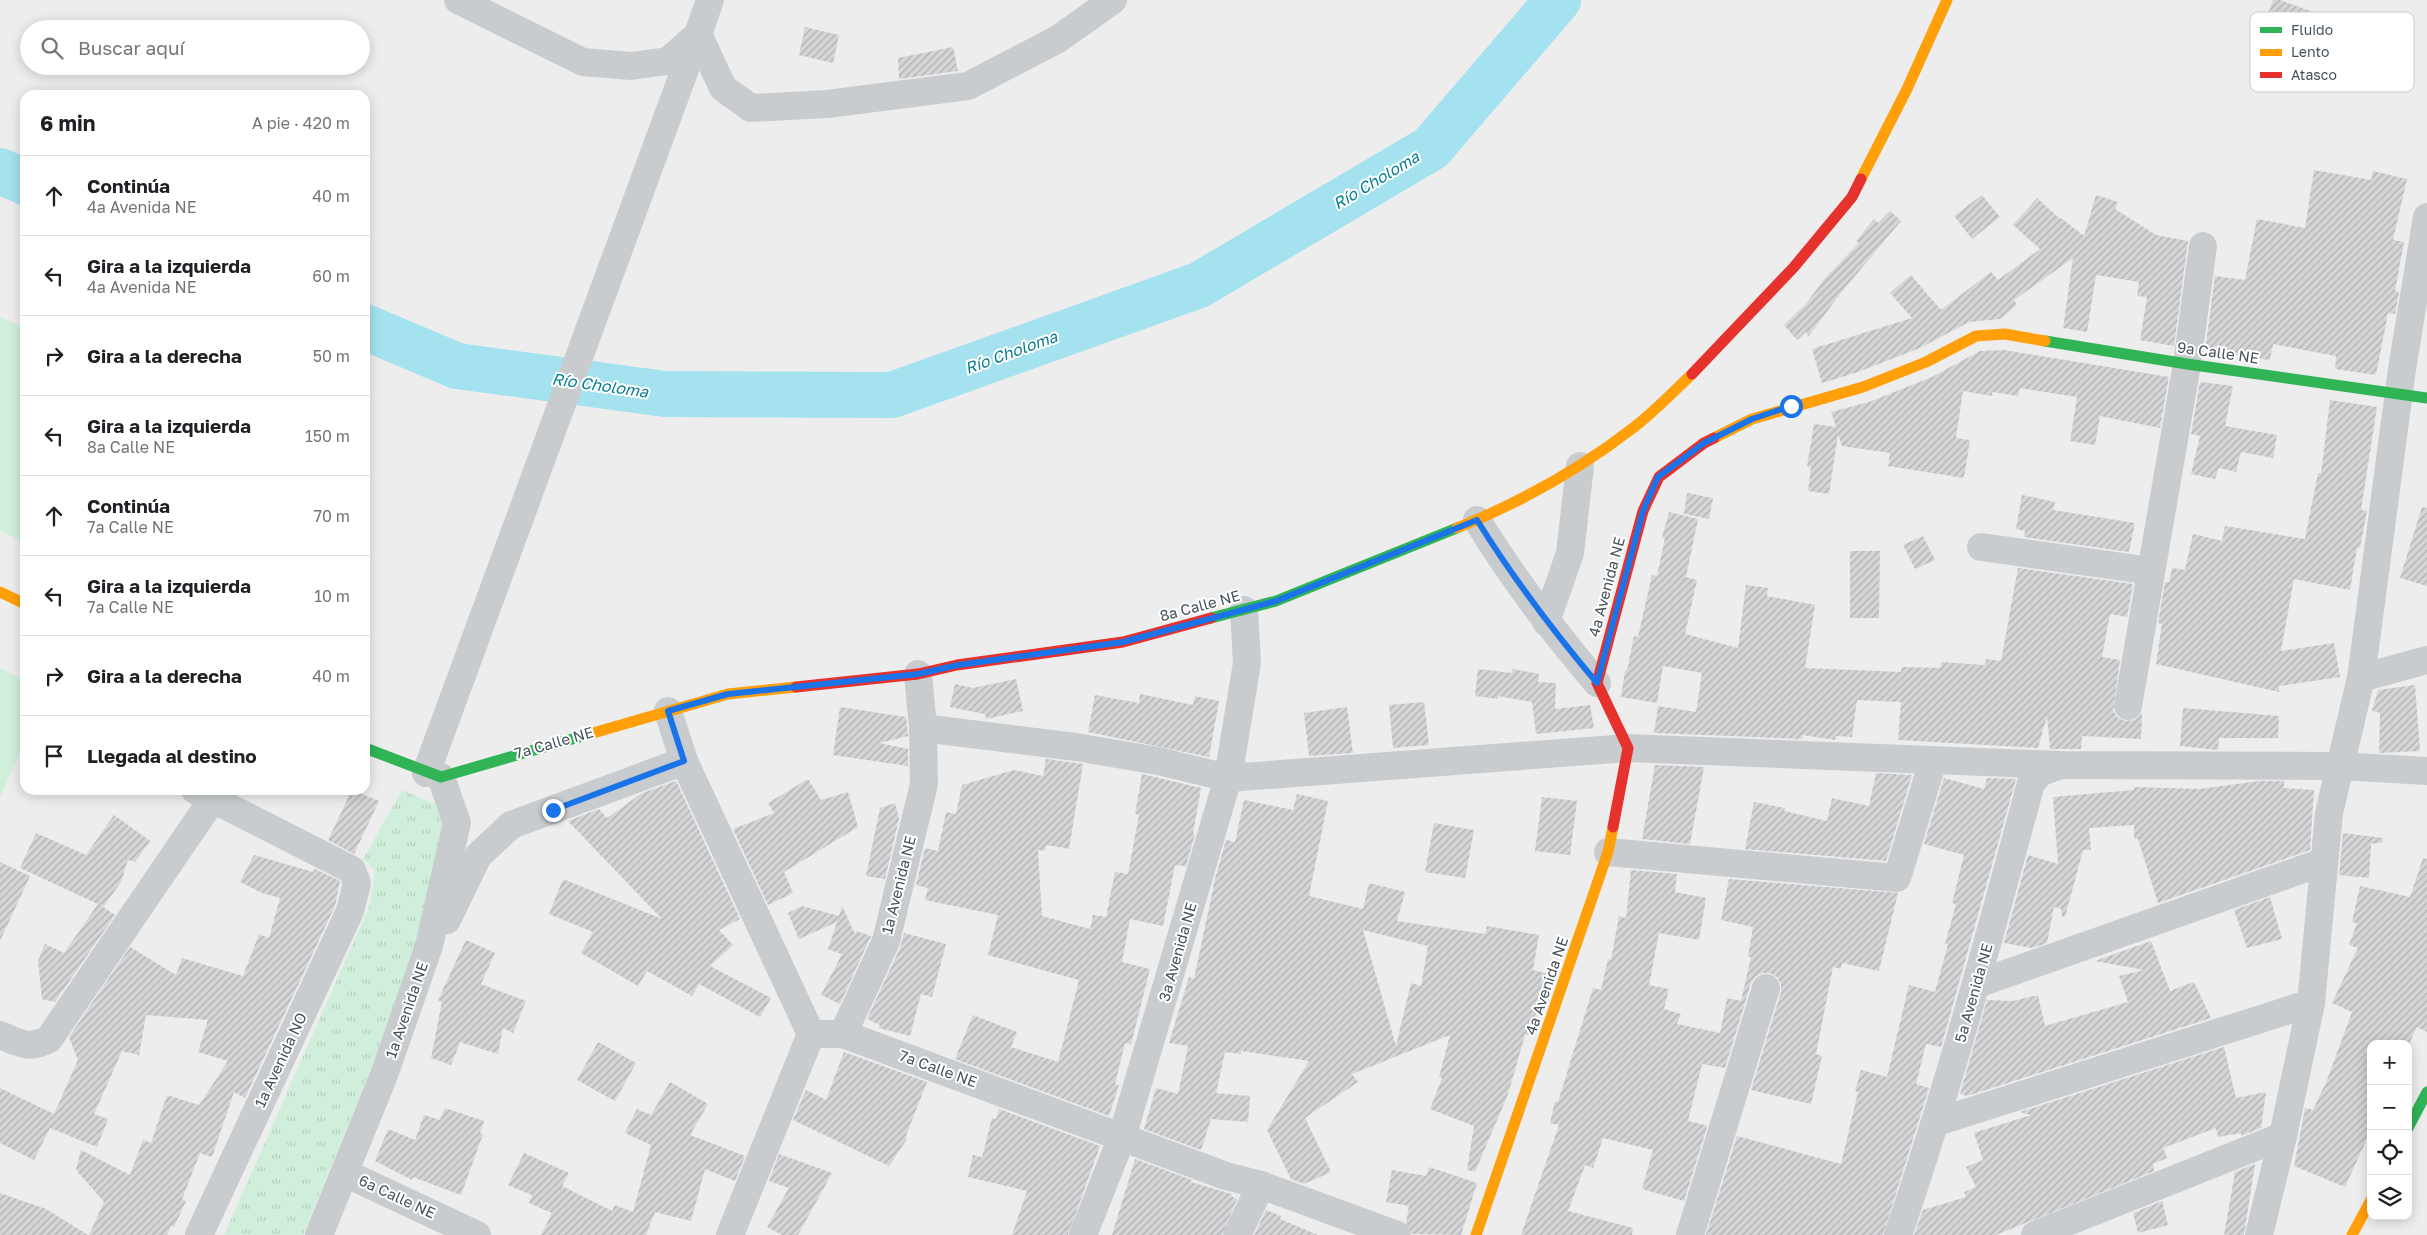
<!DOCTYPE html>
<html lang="es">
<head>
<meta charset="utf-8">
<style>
	:root { --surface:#fff; --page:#f6f6f6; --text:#202124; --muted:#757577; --line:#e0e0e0 }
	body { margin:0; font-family:"Golos Text",sans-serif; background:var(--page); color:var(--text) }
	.controls { position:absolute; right:15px; bottom:15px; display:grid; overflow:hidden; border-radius:10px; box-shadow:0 2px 12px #0003 }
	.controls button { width:45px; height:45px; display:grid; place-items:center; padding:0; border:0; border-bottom:1px solid var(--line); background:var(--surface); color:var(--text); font:25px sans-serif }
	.stop { position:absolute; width:15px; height:15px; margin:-11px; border:4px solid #1a73e8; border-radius:50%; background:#fff }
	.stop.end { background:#1a73e8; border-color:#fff; box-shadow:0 1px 5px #0008 }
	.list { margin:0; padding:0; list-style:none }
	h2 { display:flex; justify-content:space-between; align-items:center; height:65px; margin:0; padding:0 20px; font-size:21px }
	h2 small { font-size:16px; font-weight:400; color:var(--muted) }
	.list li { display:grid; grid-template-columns:32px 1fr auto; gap:15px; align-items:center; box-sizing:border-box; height:80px; padding:0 20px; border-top:1px solid var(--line) }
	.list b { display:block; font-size:19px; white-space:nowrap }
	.list p { margin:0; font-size:16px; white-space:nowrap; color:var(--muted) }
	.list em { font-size:16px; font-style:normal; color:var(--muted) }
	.icon { flex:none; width:28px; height:28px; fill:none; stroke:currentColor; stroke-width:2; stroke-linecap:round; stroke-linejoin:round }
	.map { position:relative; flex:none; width:2427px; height:1235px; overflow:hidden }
	.search { position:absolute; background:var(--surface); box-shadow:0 2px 12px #0003; left:20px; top:20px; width:350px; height:55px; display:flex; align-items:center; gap:12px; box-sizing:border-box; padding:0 18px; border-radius:28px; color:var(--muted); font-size:19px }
	.panel { position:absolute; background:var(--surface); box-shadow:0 2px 12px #0003; left:20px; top:90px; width:350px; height:705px; border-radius:15px }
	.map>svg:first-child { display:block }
	.grass { fill:url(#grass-tufts) }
	.green { fill:#d0efda }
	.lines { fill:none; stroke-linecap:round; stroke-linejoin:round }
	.river { stroke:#a3e2ee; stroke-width:46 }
	.building { fill:url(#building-hatch); fill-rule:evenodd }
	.street { stroke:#c9ccce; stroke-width:28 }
	.fast { stroke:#30b455; stroke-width:11 }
	.slow { stroke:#ff9f0a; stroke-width:11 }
	.jam { stroke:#e5322d; stroke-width:11 }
	.route { stroke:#1a73e8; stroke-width:6 }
	.labels { text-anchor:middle; stroke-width:4; stroke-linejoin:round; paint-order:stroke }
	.street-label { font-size:15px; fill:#44515a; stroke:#fff }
	.water-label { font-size:16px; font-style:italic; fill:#087e93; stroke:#fff }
	.key { fill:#fff; stroke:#c7cbce; stroke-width:1 }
	.key-label { font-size:14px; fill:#44515a }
</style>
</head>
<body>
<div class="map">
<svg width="2427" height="1235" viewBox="0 0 2427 1235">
	<defs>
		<pattern id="grass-tufts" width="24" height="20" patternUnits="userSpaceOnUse" patternTransform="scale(1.25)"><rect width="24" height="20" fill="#d0efda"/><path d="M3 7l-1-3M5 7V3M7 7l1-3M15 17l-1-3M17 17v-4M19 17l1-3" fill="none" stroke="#b4cfbd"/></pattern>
		<pattern id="building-hatch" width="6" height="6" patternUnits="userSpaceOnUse" patternTransform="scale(1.25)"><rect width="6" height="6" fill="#d5d5d7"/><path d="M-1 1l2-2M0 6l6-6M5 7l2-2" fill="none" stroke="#aeafb1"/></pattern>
	</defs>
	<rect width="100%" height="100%" fill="#eeeded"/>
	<polygon class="grass" points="402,790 435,804 444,824 442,859 405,986 303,1235 224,1235 370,905 375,870 363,859"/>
	<g class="green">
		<polygon points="0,317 25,328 25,542 0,531"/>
		<polygon points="0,668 25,680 25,742 0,797"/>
	</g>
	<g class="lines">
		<g class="river">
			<polyline points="0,171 25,182"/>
			<polyline points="365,327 457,366 665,394 892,395 1199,285 1431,148 1558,0"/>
		</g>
	</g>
	<g class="building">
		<polygon points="2273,0 2280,0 2319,14 2305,55 2259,38"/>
		<polygon points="805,27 839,35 833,63 799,55"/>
		<polygon points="953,47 958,71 899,79 898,58"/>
		<polygon points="2314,170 2371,180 2373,171 2407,179 2393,240 2404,242 2395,291 2399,292 2395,314 2388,313 2376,375 2335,369 2336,356 2273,344 2270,360 2205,351 2215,276 2245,280 2257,219 2305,228"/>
		<polygon points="1982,195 2000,217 1972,239 1954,216"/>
		<polygon points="2096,195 2118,202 2115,209 2156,235 2188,241 2174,346 2140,340 2147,297 2137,296 2139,282 2096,275 2087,332 2063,328 2073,258 2014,300 2017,305 2000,319 1969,322 1920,348 1858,372 1822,383 1812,349 1912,318 1890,293 1911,275 1941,310 1991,272 1998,280 2040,249 2013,225 2037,198 2060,219 2061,218 2084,236"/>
		<polygon points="1890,211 1901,221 1840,294 1808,337 1806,332 1797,340 1784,325 1806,304 1825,278 1859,243 1856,241 1874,219 1878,223"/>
		<polygon points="2004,350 2169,377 2160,428 2100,416 2095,445 2070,441 2077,397 2020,388 2018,396 1992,392 1992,396 1963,391 1956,438 1970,440 1964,478 1888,466 1890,453 1842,446 1838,434 1829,494 1808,491 1811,467 1807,466 1814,424 1836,427 1831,412 1869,402 1932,377 1980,351"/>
		<polygon points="2200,382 2233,386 2225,426 2277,435 2273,458 2241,452 2236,472 2219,468 2215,479 2191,474 2200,436 2191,434"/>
		<polygon points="2330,400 2377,407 2361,510 2367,511 2360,548 2357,547 2350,590 2294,579 2281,651 2334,643 2340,677 2279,686 2279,692 2156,664 2162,624 2158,623 2165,582 2169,582 2172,568 2185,570 2193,534 2222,541 2225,526 2305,539 2318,473 2321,473"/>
		<polygon points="1687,493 1713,498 1709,519 1684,514"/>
		<polygon points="2022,495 2055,502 2053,510 2135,523 2129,552 2024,537 2025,531 2016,529"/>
		<polygon points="2422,507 2427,508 2427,586 2400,578"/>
		<polygon points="1669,512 1698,519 1686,577 1697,580 1685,634 1738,648 1746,585 1768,588 1767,596 1815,605 1805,668 1901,672 1902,667 1941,668 1941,662 1985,665 1986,659 2001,661 2018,568 2133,584 2127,617 2110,614 2102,657 2120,660 2113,711 2118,718 2126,721 2134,720 2142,713 2141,739 2082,736 2081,749 2050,749 2047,716 2038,748 1898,740 1901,702 1857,700 1852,737 1836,736 1835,740 1802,735 1802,739 1654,733 1658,706 1696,712 1702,673 1663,666 1657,703 1621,697 1625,671 1627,671 1634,636 1638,637 1652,575 1657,576 1665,538 1662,537"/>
		<polygon points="1923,536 1935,560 1915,569 1903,545"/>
		<polygon points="1850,551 1880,551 1879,618 1850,618"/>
		<polygon points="1478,669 1512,673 1513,669 1539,674 1538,682 1556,683 1555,709 1590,705 1594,728 1536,734 1532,702 1498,696 1498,699 1475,696"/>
		<polygon points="1016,679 1023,711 986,719 985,714 950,707 955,684 973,688"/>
		<polygon points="2415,685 2420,751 2379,753 2380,713 2372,711 2378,690"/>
		<polygon points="1140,694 1193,705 1195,696 1219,701 1209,757 1088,732 1095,695 1139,703"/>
		<polygon points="1424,702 1429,745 1393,748 1389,705"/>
		<polygon points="840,707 906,717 908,736 879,743 908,749 908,766 833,755"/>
		<polygon points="1347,707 1353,753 1309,756 1304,713"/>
		<polygon points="2183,708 2279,716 2278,738 2219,738 2218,750 2180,746"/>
		<polygon points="1046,759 1083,764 1069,849 1046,845 1045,851 1038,850 1042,916 1090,929 1093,915 1106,917 1115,872 1128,874 1139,815 1135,814 1142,774 1201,788 1193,834 1195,834 1186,866 1175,865 1163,926 1130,919 1122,962 1150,969 1131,1044 1125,1043 1115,1084 1119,1085 1109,1116 955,1059 973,1015 1017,1032 1011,1047 1058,1062 1079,980 988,955 998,915 925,900 928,888 916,885 925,848 938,851 946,812 956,814 962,785 1014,770 1043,776"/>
		<polygon points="1655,765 1704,767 1690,844 1642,839"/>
		<polygon points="1876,773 1912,775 1886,861 1745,849 1754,802 1785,808 1784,811 1827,821 1832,798 1869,806"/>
		<polygon points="1944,778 1984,789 1987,778 2016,779 1941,1047 1926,1044 1916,1084 1929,1088 1883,1235 1706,1235 1737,1136 1841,1164 1858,1092 1855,1091 1861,1070 1887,1077 1909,985 1935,992 1948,944 1945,944 1956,904 1952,903 1964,855 1924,844"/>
		<polygon points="808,779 821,800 848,792 858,827 784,872 793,893 768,905 733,829 774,813 768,803"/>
		<polygon points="676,781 740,919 719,930 733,945 710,966 771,998 760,1017 699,984 692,996 647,971 638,986 581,953 593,932 549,914 563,879 662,919 568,821 599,809 607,818 642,793"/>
		<polygon points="2259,781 2284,781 2284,788 2314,790 2310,850 2158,903 2138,839 2134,839 2134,825 2089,828 2091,850 2083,850 2065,917 2062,917 2061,909 2054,907 2047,943 2032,948 2004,943 2028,855 2058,864 2053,797 2134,790 2134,787 2200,789"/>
		<polygon points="352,790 379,801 354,854 328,840"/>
		<path d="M1297,794L1328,801L1309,896L1363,909L1369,883L1405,892L1397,921L1485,934L1487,926L1539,935L1533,970L1546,973L1541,1000L1528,1035H1525L1508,1094L1475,1172L1467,1170L1474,1126L1430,1109L1442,1078L1439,1077L1450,1035L1352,1074L1358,1082L1305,1118L1331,1172L1304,1184L1291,1179L1267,1130L1309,1061L1241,1051V1054L1225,1052L1216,1093L1250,1096L1248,1122L1211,1119L1201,1150L1144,1129L1156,1088L1178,1094L1188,1046L1169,1043L1189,977L1194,979L1215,879L1226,840L1235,842L1244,800L1293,810ZM1363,930L1428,946L1421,986L1411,983L1396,1046Z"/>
		<polygon points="1542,797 1577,801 1570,855 1535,851"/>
		<polygon points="895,803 899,819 885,879 866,876 880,808"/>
		<polygon points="114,815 150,841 135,862 128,860 121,882 104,906 99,904 115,915 55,1002 42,999 38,961 45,944 64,953 98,904 20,868 36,833 86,855"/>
		<polygon points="1434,823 1474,830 1465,878 1425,872"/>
		<polygon points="2343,833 2383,838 2383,842 2371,844 2369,878 2339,875"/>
		<polygon points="254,855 313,872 315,869 340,881 335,906 245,1098 234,1092 212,1157 200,1153 182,1199 186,1201 174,1227 171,1226 167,1235 89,1235 104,1202 76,1170 81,1150 130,1175 143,1140 151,1143 167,1095 199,1105 228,1061 198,1052 208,1020 146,1015 139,1055 122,1051 94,1114 108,1119 97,1147 50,1128 34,1160 0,1143 0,1088 54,1114 78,1060 69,1037 130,947 176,975 182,958 243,976 259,934 269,938 280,898 262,893 240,882"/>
		<polygon points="2423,858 2427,859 2427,1032 2417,1027 2408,1046 2408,1044 2371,1044 2371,1130 2345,1187 2294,1166 2305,1108 2313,1110 2327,1080 2352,1012 2332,1003 2358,948 2349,945 2357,923 2352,922 2360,886 2410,897"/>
		<polygon points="0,862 30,876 0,941"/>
		<polygon points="1631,870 1677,874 1675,892 1706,898 1699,940 1659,933 1649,985 1669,989 1664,1009 1681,1014 1677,1024 1720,1033 1727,998 1741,1001 1751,957 1748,957 1753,927 1721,920 1729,879 1898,893 1879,971 1842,963 1841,969 1833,967 1816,1054 1822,1056 1811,1104 1751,1090 1781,992 1781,984 1777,977 1770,973 1762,973 1755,977 1751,983 1725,1068 1702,1064 1688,1121 1705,1125 1707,1127 1684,1201 1642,1189 1653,1150 1603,1138 1593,1168 1585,1165 1568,1211 1633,1228 1632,1235 1521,1235 1559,1125 1550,1123 1555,1101 1558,1102 1593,988 1601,990 1608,959 1611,960 1619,916 1626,918"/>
		<polygon points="2270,897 2282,939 2247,948 2234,910"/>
		<polygon points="802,906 839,916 842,906 855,934 856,931 871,936 840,1004 821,995 842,954 828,949 837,922 799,939 788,913"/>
		<polygon points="904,933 946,944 932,997 921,994 910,1036 879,1028 880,1025 867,1019 900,948"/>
		<polygon points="466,940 495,953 481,984 526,1001 513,1033 503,1028 498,1054 460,1042 451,1065 431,1058 442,1002 438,1000"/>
		<polygon points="2151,941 2170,991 2194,982 2211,1018 1967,1096 1960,1094 1987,1000 2013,1001 2038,995 2045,1026 2128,1002 2119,976 2144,970 2095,961"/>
		<polygon points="598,1042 636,1063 615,1101 577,1080"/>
		<polygon points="2224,1047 2236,1098 2266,1092 2261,1128 2241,1136 2241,1133 2218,1137 2216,1128 2163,1148 2167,1158 2153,1164 2154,1171 1996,1235 1914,1235 1923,1210 1966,1197 1964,1192 1976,1187 1966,1167 1983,1160 1974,1133 2031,1115 2020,1112"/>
		<polygon points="844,1052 927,1082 905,1138 907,1139 889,1166 793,1120 806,1090 826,1100"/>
		<polygon points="670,1082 708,1104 690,1135 745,1156 735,1181 705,1169 691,1221 655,1212 646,1235 541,1235 552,1213 529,1203 532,1195 508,1185 524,1153 569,1173 562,1186 612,1211 615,1205 633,1212 651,1145 625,1133 637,1109 651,1115"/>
		<polygon points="445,1108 484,1121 480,1133 483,1134 461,1195 413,1177 412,1180 375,1161 388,1129 415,1140 424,1115 440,1120"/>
		<polygon points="999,1109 1100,1146 1068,1235 1012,1235 1027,1191 968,1177 973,1155 982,1157 992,1118 996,1119"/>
		<polygon points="779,1154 832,1173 798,1235 782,1235 767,1227 789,1188 769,1181"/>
		<polygon points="1135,1159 1192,1180 1191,1182 1232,1194 1231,1196 1237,1199 1222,1235 1112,1235"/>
		<polygon points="2255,1164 2244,1235 2224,1235 2235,1172"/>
		<polygon points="1429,1167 1477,1183 1461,1235 1412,1234 1406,1223 1409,1206 1386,1202 1392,1170 1426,1176"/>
		<polygon points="0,1193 46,1209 88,1235 0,1235"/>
		<polygon points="2162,1201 2168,1225 2138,1233 2133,1213"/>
		<polygon points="1266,1210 1281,1216 1280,1219 1318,1235 1254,1235"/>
	</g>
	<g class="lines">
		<g class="street">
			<polyline points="458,0 583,62 631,66 668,61 695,37"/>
			<polyline points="710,0 698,34 723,88 751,108 827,104 968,86 1058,39 1113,0"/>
			<path d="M1477,520C1513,579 1552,630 1597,683"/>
			<polyline points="1981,547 2151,571"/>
			<polyline points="1546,622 1570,553 1580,466"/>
			<polyline points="918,674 923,728 1076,747 1158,761 1228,778 1628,748 2061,765 2339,766 2427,771"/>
			<polyline points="2361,678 2427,660"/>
			<polyline points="2128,706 2187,364 2203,246"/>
			<polyline points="668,711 684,761 811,1034 843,1034 1226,1176 1261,1185 1397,1235"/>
			<polyline points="426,773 698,34"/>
			<polyline points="195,790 352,870 357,883 350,911 199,1235"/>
			<polyline points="1608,852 1897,878 1933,761"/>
			<polyline points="447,920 478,856 511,825 684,761"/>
			<polyline points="1977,984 2323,862"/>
			<polyline points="843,1034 886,941 924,784 923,728"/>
			<path d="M0,1035C20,1043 28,1050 49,1039L212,800"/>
			<polyline points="1937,1122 2311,1003"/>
			<polyline points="345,1173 477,1235"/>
			<polyline points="319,1235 384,1075 429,946 457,823 441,777"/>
			<polyline points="730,1235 811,1034"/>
			<polyline points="1083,1235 1122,1137 1228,778 1247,663 1244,610"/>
			<polyline points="1237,1235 1261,1185"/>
			<polyline points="1690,1235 1766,988"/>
			<path d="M1898,1235C1949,1086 1990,935 2031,783L2041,772L2061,765"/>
			<polyline points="2035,1235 2283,1136"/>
			<polyline points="2259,1235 2283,1136 2311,1003 2329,813 2361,678 2402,369 2427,217"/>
		</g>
		<g class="fast">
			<polyline points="2045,341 2187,364 2427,398"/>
			<polyline points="1211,618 1276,601 1457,528"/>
			<polyline points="365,748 441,777 593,733"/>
			<polyline points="2408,1128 2427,1092"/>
		</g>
		<g class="slow">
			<polyline points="1861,179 1907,89 1947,0"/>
			<polyline points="1714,438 1752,419 1863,387 1926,362 1976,336 2005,334 2045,341"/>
			<path d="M1457,528C1519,503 1580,469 1633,428C1654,412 1673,392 1692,374"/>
			<polyline points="0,592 25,604"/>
			<polyline points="593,733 728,694 796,687"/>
			<polyline points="1476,1235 1608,852 1613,827"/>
			<polyline points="2352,1235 2371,1200"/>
		</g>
		<g class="jam">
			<polyline points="1692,374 1794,267 1852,197 1861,179"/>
			<polyline points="796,687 918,674 957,665 1123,642 1211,618"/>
			<polyline points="1613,827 1628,748 1597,683 1643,511 1659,477 1704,443 1714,438"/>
		</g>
	</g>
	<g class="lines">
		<path class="route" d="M553,810L684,761L668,711L728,694L918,674L958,665L1123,642L1276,601L1477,520C1513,578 1553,631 1597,683L1643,511L1658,477L1704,443L1752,419L1791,406"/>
	</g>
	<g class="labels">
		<g class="street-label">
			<text transform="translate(2218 353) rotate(8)" y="5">9a Calle NE</text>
			<text transform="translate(1607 587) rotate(-75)" y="5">4a Avenida NE</text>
			<text transform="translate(1200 606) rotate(-15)" y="5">8a Calle NE</text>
			<text transform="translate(554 743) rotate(-16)" y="5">7a Calle NE</text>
			<text transform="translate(899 885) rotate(-76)" y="5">1a Avenida NE</text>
			<text transform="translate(1178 952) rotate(-74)" y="5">3a Avenida NE</text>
			<text transform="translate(1547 986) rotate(-71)" y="5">4a Avenida NE</text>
			<text transform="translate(1974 993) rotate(-74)" y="5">5a Avenida NE</text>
			<text transform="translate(407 1010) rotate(-71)" y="5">1a Avenida NE</text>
			<text transform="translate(281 1060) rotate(-65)" y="5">1a Avenida NO</text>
			<text transform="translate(938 1069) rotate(20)" y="5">7a Calle NE</text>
			<text transform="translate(397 1197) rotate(25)" y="5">6a Calle NE</text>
		</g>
		<g class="water-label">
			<text transform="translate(1376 180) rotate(-31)" y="6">Río Choloma</text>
			<text transform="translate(1011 352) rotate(-20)" y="6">Río Choloma</text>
			<text transform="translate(600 385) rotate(8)" y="6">Río Choloma</text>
		</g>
	</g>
	<rect x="2250" y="12" width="164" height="80" rx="8" class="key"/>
	<rect x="2260" y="27" width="22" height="6" fill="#30b455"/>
	<rect x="2260" y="49" width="22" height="7" fill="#ff9f0a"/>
	<rect x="2260" y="72" width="22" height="6" fill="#e5322d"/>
	<g class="key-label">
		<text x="2291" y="35">Fluido</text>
		<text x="2291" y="57">Lento</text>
		<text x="2291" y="80">Atasco</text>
	</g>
</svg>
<div class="controls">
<button>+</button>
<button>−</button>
<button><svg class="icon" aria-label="locate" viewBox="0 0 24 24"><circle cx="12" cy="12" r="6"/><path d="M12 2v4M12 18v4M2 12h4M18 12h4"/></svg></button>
<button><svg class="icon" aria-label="layers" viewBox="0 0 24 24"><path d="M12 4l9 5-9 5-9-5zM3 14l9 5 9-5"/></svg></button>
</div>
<div class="stop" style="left:1791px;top:406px"></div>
<div class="stop end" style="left:553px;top:810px"></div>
<div class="search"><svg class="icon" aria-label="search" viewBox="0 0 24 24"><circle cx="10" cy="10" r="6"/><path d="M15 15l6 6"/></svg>Buscar aquí</div>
<section class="panel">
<h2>6 min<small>A pie · 420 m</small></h2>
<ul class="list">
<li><svg class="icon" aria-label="ahead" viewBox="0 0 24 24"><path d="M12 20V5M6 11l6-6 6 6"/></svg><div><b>Continúa</b><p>4a Avenida NE</p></div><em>40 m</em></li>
<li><svg class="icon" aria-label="left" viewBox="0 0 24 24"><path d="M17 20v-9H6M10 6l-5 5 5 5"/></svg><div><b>Gira a la izquierda</b><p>4a Avenida NE</p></div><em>60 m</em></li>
<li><svg class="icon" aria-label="right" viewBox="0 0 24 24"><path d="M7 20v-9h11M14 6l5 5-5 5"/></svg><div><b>Gira a la derecha</b></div><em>50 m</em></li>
<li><svg class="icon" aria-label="left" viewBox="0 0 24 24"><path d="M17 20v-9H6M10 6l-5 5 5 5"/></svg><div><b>Gira a la izquierda</b><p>8a Calle NE</p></div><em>150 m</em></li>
<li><svg class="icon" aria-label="ahead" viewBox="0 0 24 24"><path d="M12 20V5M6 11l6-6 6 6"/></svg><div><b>Continúa</b><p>7a Calle NE</p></div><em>70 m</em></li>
<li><svg class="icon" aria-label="left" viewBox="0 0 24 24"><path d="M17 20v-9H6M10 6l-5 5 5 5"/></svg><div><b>Gira a la izquierda</b><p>7a Calle NE</p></div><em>10 m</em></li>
<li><svg class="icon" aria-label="right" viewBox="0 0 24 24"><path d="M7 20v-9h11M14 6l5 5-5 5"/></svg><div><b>Gira a la derecha</b></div><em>40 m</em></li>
<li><svg class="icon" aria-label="arrive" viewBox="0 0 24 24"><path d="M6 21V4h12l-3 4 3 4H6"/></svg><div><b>Llegada al destino</b></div></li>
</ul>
</section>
</div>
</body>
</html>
